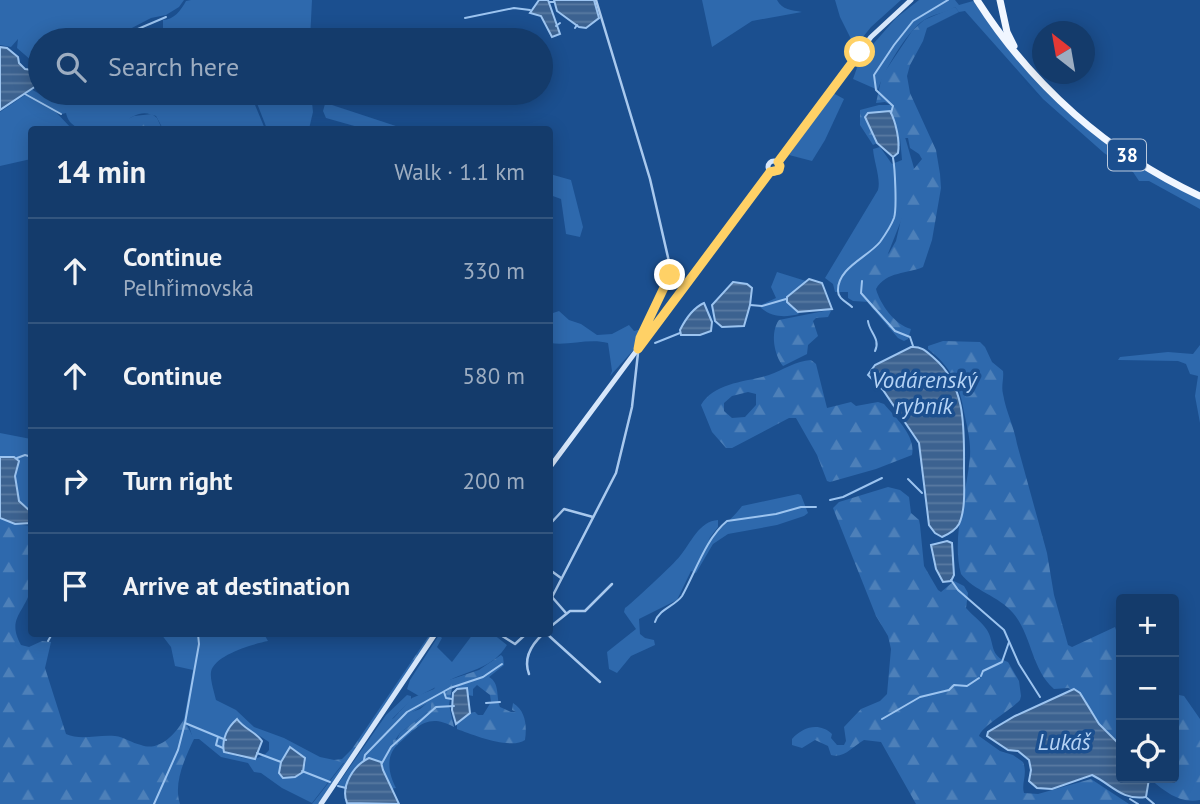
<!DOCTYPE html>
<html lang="en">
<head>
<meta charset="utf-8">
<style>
	:root { --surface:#143b6b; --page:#214673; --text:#f1f3f6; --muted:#9dadc1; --line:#33557e }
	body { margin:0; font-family:"PT Sans",sans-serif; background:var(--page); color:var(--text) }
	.controls { position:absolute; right:21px; bottom:21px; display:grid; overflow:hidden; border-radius:7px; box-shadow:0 4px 18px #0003 }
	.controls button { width:63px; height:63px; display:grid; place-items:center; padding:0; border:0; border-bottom:2px solid var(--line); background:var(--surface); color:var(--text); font:35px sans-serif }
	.compass { position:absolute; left:1032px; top:21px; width:63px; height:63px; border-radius:50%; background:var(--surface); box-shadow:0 4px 18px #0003; rotate:329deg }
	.stop { position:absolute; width:21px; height:21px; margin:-16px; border:5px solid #ffd166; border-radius:50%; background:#fff }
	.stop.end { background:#ffd166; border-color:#fff; box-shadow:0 2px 7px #0008 }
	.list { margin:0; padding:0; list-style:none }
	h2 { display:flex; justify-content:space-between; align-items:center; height:91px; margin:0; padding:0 28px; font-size:30px }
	h2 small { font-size:23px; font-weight:400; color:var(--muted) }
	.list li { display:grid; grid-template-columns:46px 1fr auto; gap:21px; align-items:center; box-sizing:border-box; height:105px; padding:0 28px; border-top:2px solid var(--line) }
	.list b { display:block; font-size:26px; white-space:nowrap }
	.list p { margin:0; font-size:23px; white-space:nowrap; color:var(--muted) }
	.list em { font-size:23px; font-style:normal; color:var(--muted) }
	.icon { flex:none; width:38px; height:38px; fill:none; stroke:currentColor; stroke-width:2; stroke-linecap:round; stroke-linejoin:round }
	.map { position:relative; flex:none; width:1200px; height:804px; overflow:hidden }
	.search { position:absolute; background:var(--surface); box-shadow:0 4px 18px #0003; left:28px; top:28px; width:525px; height:77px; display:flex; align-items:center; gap:18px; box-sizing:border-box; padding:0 24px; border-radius:38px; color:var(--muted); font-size:26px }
	.panel { position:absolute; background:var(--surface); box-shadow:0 4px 18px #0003; left:28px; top:126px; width:525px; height:511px; border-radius:7px }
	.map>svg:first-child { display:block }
	.green { fill:#2e69ad; fill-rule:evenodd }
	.forest { fill:url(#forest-firs); fill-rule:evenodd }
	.water { fill:url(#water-rules); stroke:#9cc4f0; stroke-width:2 }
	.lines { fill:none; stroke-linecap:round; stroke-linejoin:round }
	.stream { stroke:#9cc4f0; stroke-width:2 }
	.street { stroke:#a9c9ee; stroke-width:2.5 }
	.secondary { stroke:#d6e6fa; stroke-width:5 }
	.primary { stroke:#f0f6ff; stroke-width:7 }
	.route { stroke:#ffd166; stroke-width:9 }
	.labels { text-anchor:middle; stroke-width:7; stroke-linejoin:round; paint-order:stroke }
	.shield { fill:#1b4f8f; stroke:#bbcadd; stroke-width:2 }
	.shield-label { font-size:19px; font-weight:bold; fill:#fff }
	.water-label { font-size:23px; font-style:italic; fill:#b5d3f5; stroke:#1b4f8f }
</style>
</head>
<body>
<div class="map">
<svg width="1200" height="804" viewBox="0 0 1200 804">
	<defs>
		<pattern id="forest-firs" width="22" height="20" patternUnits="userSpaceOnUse" patternTransform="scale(1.75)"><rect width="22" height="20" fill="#2e69ad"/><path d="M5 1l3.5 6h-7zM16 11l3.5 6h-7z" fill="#4d80b9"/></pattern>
		<pattern id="water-rules" width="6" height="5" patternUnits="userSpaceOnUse" patternTransform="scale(1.75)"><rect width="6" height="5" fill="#3c6290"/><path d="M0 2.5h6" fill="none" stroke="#597aa1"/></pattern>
	</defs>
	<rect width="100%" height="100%" fill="#1b4f8f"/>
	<g class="green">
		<polygon points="0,0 184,0 179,7 166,15 151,18 109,40 40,40 40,68 17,48 18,39 11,47 0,45"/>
		<path d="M191,0H312L310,40H137L135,32L144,28L148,35L163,30V20C174,20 181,10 186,1Z"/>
		<path d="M702,0H777C782,10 792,10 802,12L752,21L712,47Z"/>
		<polygon points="835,0 901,0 871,27 855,47 840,17"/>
		<path d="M919,0H955L959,5L973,1L1000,38L1087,129L1200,198V209L1149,181H1139L1133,172L1104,153L1043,99L965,11L959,12L955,7C946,13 933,14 924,20C908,30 883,72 878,90L853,79L860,59L896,18Z"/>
		<path d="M31,89L43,96L47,93H250L265,129H163L156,116C150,114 146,112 139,114C131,116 126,122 119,125C101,131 71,136 66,113L62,114L53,109L72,129L32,130L31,159L0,166V112L25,95L39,101L27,94Z"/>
		<polygon points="253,93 311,93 313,112 309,129 267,129"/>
		<polygon points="833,93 844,99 825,140 812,161 789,155"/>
		<polygon points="325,104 329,104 405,129 365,129 326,118 323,111"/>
		<path d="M905,137L914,168L919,175L869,302L853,301L848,298V292H835L833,284L825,278L878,190C881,179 874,162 873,149L880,147L892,164L902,160L900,138Z"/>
		<polygon points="550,174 571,180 583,227 580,237 566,234 561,199 550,195"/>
		<path d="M777,272L806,281L786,298L799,314C784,318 770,317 759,306L776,298L771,287Z"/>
		<path d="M559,311L569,320L581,324L597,335L612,334L629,325L634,331L642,329L637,346L610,376L612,371L608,343C589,338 569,346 550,343V314Z"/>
		<polygon points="1200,345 1200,423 1195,396 1198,376 1190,374 1186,364 1178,361 1118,360 1120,357 1168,352 1193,354"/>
		<polygon points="0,433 31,439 31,512 19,501 15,476 19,461 11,457 0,456"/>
		<path d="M798,494L801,495L808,513L804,516L777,525L728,534L713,544L696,573L691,571L677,600L639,619L640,634L645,638L654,640L655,645L631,656L617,673L609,669L607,652L636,629L624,612L625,608C630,605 675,563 680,556C691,543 699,521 718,520V527L708,540C720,529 733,518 742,506Z"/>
		<path d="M161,634H264L268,641C253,644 214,655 211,672C210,680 214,691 216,700L236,710L254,727L284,738L320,757L344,762L312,803L282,788L261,773L254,772L248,763L221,757L199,739H193L189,726L184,723V719L193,670L175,666L171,647ZM241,724L269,742V750C257,765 241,757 226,753L223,748L227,732ZM290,747L304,756L306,762L303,772L295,777L286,776L281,762Z"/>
		<path d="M473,634H493L507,645C493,668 472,669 450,680C439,685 429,691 419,696L407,689L410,680L439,635L442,638L437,647L452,662Z"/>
		<path d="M407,695L411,696V700L392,719L420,709L426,704H431V709L400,733L393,743L397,745C385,758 389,774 396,788L391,789L387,777L351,775L346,788L338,784L386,715Z"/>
	</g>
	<g class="forest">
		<path d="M955,7L959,12L927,28L923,41L910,65L907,76L910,93L936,150L940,174L941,188L932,240L923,267C908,274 886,271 876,289C880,304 895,325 911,329L908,339L904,341L898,338L868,303L860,286L866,272L889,253L896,241L905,202L914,184L913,170L922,159L919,154L910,148L908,138H900V146H898L895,121L890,111L868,113L866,119L877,143L873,145L860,125V110L879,105H891L885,102L876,103L882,76L912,31L924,20Z"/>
		<polygon points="152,114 157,118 162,129 107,129 134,116"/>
		<path d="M829,310L831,311L828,317L816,318L813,321L818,336L808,345L807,354L783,366C774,355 770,332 779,320Z"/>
		<path d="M943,341L980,342L985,347L992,362L1003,371C1004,379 1001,386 1003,394C1006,412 1014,426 1017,444L1047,553L1054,595L1068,645L1072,647L1115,627L1121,645V746L1099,724L1078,692L1068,688L1054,689C1031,669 1032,635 1013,613C999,596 974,591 961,574C951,536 967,494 970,456C971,442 967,426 964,412C960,385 950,366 928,349V346Z"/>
		<path d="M811,360L816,364L827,408L851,402L856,406L878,402L884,404C896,418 916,436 912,455L876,469L830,482L827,481L817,455L796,418H789L732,448H726L712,432L701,405C714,382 747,382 769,375C783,370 796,361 811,360ZM748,392L756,394V405L745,417L732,418L724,411V403L732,396Z"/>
		<path d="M888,487L900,490L909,497L911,513L919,520L920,525L924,566L938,590L941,592L954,581L964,586L968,593L966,608C972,615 981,621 987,630C995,643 989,656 1008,662L1019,681L1021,696L1020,700C1010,711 982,726 979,736L1000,751L1013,755L1023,762C1028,774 1021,783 1024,793L1038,794L1091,779L1129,804H916L881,742L864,740C853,746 844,759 831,755L828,746L815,740L802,748L792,745V739C803,727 819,722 832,734L831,738L837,745H844L846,741L844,727L861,709L880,701L887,694L891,649L888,636L876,616L833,508L839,502Z"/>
		<path d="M0,518L15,524L31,526C31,543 35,574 31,588C25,613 6,618 21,645L29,647L42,641L51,642L45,668L66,734C81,741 99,734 115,736C124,737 132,743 141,745C159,752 176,734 184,719L194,739C185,758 173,783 180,804H0Z"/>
		<polygon points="430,634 433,634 319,804 312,804 344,763 334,760 342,759 352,749"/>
		<path d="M501,655L503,657L504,665L489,677C500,683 496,697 500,707L511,712H516L512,710L513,703C526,711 527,726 525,740C511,750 473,735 457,729V724L470,713L475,712L478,715H483L491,702L490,695L477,685L473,689V696L468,695L467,688L457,689L456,686L452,688L449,705L454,727C426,712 417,728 397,745L393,743V740L397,739L400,733L431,709V704H426L397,721L392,720L412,698L434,689L437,684L479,670Z"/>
		<path d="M1179,695L1184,696L1200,719V800C1179,804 1163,790 1149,778H1174V698Z"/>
	</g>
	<g class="water">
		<polygon points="539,0 548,0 560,34 552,37 541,16 530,13"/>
		<polygon points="554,0 594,0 599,18 586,28 579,27 557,11"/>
		<polygon points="0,47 7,48 18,57 19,63 25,69 40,71 39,84 0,110"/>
		<path d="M890,111C896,122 900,141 898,153L893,157L877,143L865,117L868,113Z"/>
		<polygon points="809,279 822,283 832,309 798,312 787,302 787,297"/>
		<polygon points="733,282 747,284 752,288 750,305 744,326 722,327 715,321 712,305"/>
		<path d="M704,303L712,322L711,331L700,335H681L680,330C685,320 693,308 704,303Z"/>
		<path d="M911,347C922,346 927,352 934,358C967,386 964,431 964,470C964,486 966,509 959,524C955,531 949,534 942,537L935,533L929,525L919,443L883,390L868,375L875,365Z"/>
		<polygon points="0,457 14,457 19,461 15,476 19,501 31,512 31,523 15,524 0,518"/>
		<polygon points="947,541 952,543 954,575 951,581 943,582 936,569 931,545"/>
		<polygon points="467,688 470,713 456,724 452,710 453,693 457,689"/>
		<path d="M1074,689L1080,693L1099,724L1121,746V778L1149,779L1146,797C1122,801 1111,784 1092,775L1052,789L1037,788L1029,781L1031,770L1029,760L1018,751L1008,750L987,736L988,732L1015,716Z"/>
		<path d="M237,719C244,729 256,732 262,741L255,759L224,752C221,739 228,727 237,719Z"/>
		<polygon points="290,747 305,758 303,772 295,777 283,778 279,773 281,762"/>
		<path d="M369,758L381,762L383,770L399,804L347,803C340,786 354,765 369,758Z"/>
	</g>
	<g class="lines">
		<g class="stream">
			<polyline points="549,2 554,2"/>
			<polyline points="465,18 514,8 530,10"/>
			<polyline points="556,26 560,23"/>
			<polyline points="575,28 577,25"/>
			<polyline points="112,40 166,17"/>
			<polyline points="25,94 61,114"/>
			<polyline points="891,113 893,106 876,90 874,75 894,45 913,21 948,0"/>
			<polyline points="862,281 861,293 869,302 895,331 910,337 913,346"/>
			<polyline points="750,305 762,306 786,299"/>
			<path d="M852,307C847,302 838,299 838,291C837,268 868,257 880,242C885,235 891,226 894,218C897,209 895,168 893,158"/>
			<path d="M868,321C869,332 881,339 875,351"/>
			<polyline points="655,343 680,333"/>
			<polyline points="17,458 25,455 32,457"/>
			<polyline points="908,479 922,493"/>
			<polyline points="830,500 843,497 882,478"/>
			<polyline points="951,580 958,590 1004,630 1019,664 1040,697"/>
			<path d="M655,622C659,609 675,606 682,596C695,573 706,538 727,521L776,514L801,507H816"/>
			<polyline points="198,634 199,644 185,723 226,740"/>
			<polyline points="48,641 52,634"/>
			<polyline points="981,676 983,671 1002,662 1009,642"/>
			<polyline points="444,692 446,698 452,699"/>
			<polyline points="486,703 500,702"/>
			<polyline points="882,719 920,697 949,690 954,685 967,686 979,678"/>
			<polyline points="218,737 216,745 223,748"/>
			<polyline points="257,753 281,762"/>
			<polyline points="364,760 365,755 407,712 450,688 483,677 502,664"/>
			<polyline points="382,763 391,747 436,707 454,706"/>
			<polyline points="302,771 330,782"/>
			<polyline points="338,786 346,788"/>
			<polyline points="1147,798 1154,804"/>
			<polyline points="1130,799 1138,804"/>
			<polyline points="154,804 178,750 185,723"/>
		</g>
		<g class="street">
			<polyline points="596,0 650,179 670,266 668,281 640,338 638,347"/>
			<polyline points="779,170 780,172"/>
			<polyline points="550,524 564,509 593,517"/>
			<polyline points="550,570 561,578"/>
			<polyline points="552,597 566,613"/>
			<polyline points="550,601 616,473 632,407 638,353"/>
			<polyline points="550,627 570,611 585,611 612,584"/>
			<polyline points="499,634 515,644 526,634"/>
			<polyline points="547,634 600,682"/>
			<path d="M529,674C523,658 531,645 543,634"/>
		</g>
		<g class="secondary">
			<circle cx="774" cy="167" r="6"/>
			<polyline points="777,162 871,37 911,0"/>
			<polyline points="550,467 770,171"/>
			<polyline points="321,804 435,634"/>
		</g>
		<g class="primary">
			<path d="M977,0C1032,86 1108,153 1200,196"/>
			<polyline points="1000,0 1007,32 1014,46"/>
		</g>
	</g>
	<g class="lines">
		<polyline class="route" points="670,275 640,338 638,349 770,172 779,170 780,166 778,162 860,52"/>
	</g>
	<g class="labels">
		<rect class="shield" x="1108" y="139.5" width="38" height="31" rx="5"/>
		<g class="shield-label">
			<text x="1127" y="162">38</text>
		</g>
		<g class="water-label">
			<text x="924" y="388">Vodárenský<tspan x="924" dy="26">rybník</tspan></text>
			<text x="1064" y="750">Lukáš</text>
		</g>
	</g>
</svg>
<div class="controls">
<button>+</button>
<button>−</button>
<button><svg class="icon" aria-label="locate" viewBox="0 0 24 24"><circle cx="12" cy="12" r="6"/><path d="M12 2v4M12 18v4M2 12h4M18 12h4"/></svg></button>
</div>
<svg class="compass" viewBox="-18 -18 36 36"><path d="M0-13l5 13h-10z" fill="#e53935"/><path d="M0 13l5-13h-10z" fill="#9dadc1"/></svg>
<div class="stop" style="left:860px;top:52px"></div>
<div class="stop end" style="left:670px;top:275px"></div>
<div class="search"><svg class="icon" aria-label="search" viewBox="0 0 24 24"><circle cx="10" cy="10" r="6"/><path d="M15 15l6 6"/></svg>Search here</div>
<section class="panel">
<h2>14 min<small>Walk · 1.1 km</small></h2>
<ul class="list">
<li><svg class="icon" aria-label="ahead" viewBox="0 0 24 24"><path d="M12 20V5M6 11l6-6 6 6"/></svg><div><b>Continue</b><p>Pelhřimovská</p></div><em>330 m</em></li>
<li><svg class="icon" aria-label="ahead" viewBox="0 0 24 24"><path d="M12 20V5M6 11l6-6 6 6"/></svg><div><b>Continue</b></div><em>580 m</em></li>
<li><svg class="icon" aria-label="right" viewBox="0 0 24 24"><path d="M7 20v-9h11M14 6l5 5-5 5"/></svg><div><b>Turn right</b></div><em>200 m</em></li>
<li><svg class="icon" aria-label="arrive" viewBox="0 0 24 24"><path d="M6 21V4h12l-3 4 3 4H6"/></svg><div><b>Arrive at destination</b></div></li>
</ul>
</section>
</div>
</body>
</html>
